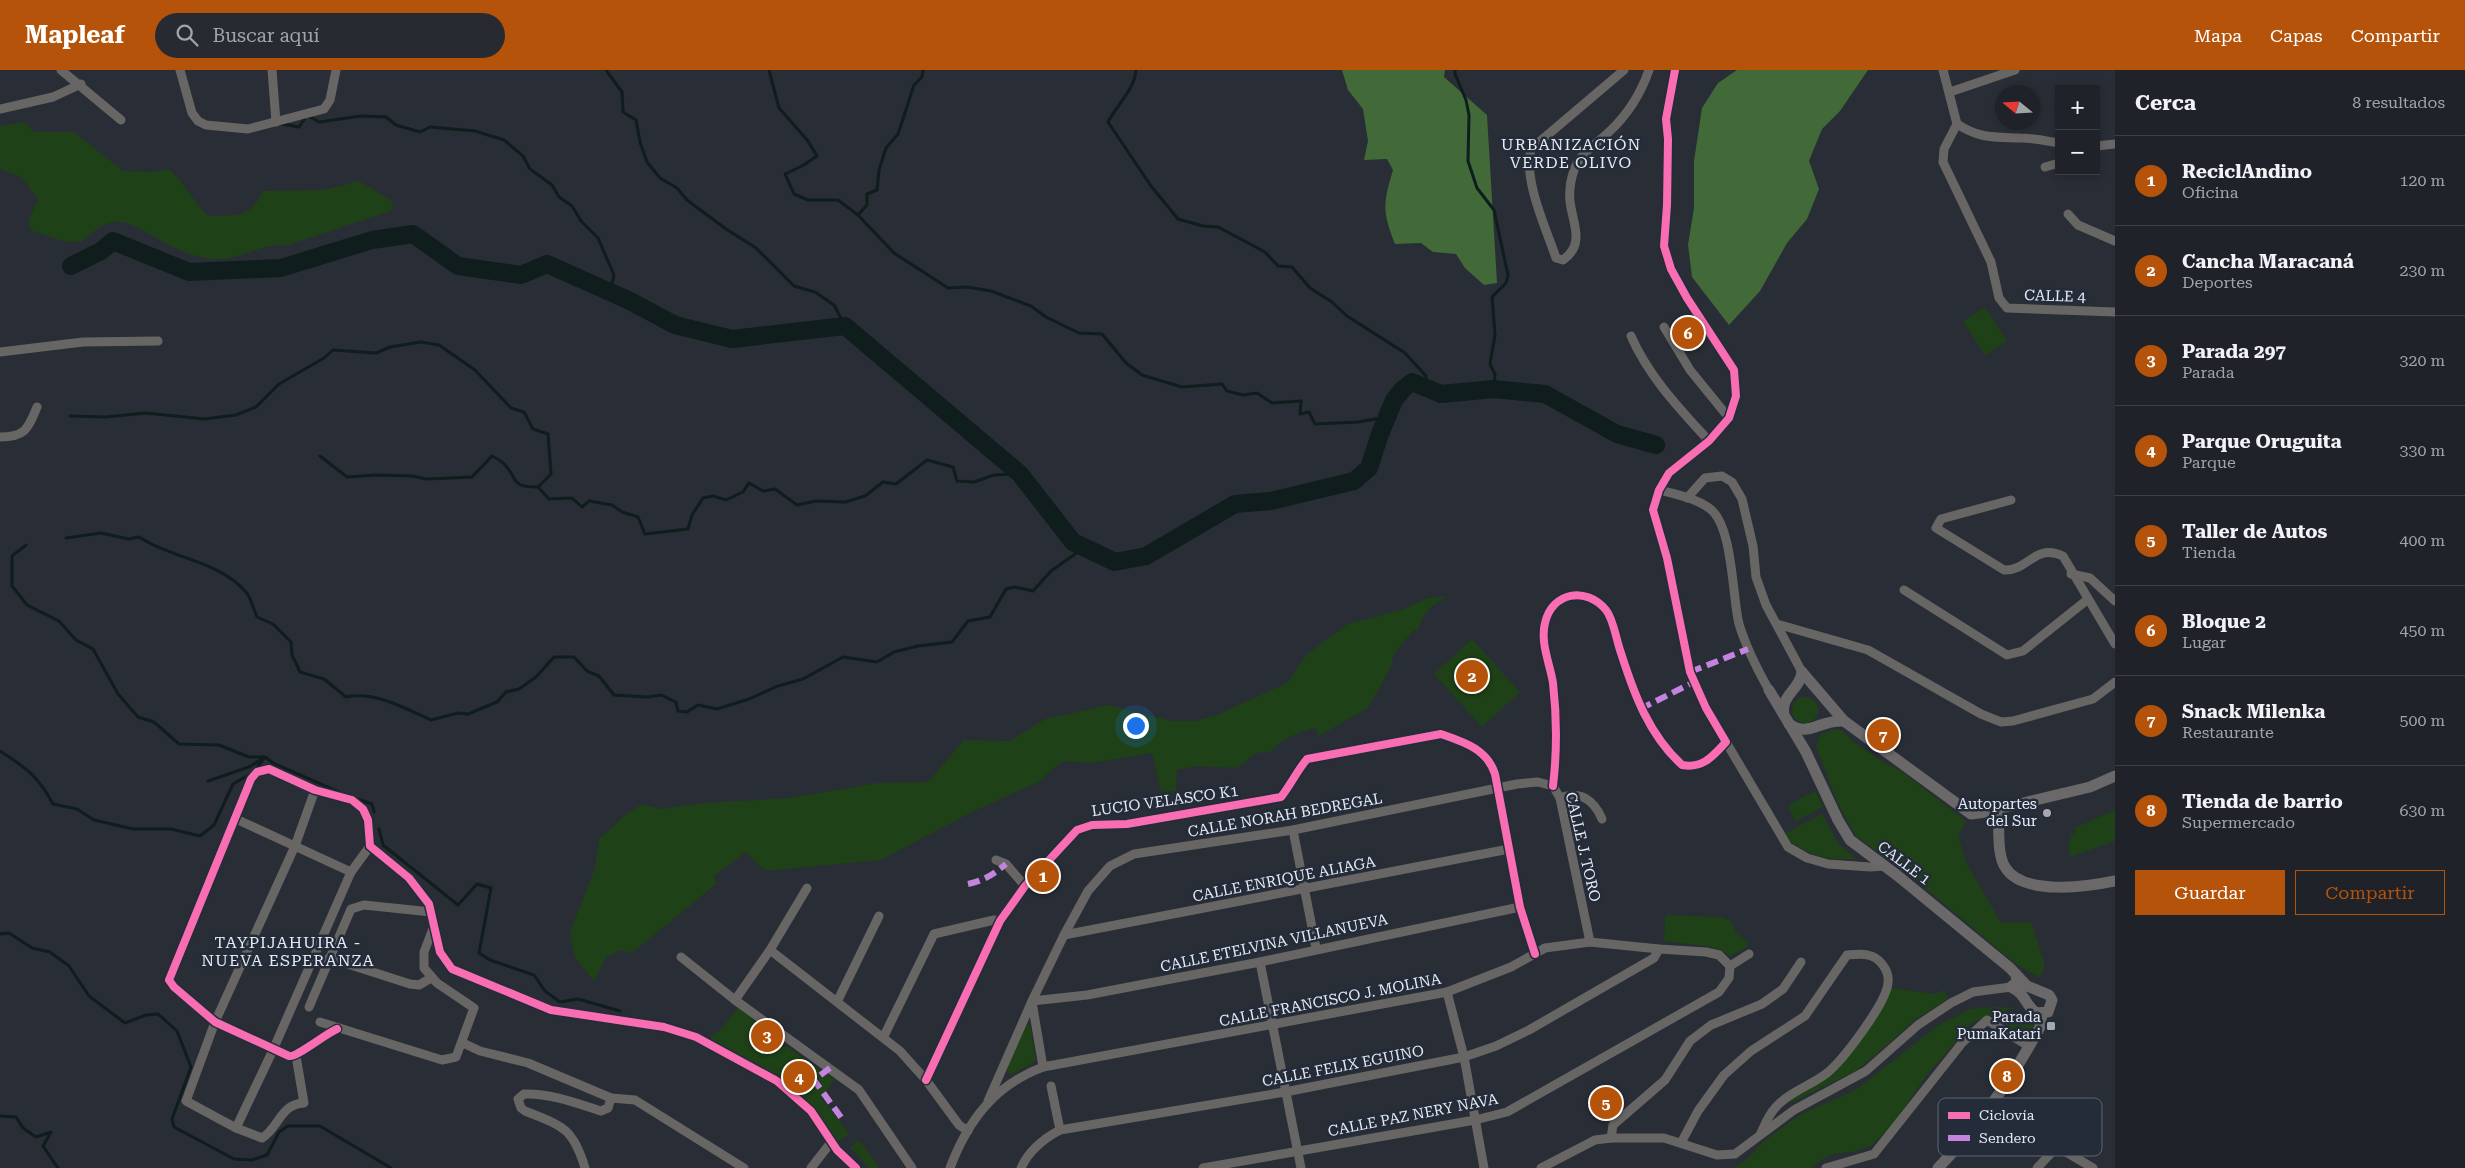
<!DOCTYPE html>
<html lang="es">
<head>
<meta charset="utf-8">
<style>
	:root { --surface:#1f2228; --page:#272a30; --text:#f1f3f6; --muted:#a1a4a8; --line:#3c3f45; --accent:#b45309 }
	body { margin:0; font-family:"Roboto Serif",serif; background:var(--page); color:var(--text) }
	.controls { position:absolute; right:15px; top:15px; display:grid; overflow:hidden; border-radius:0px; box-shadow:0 2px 8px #0003 }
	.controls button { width:45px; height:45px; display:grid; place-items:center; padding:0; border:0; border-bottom:1px solid var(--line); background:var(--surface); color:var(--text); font:25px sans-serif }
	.compass { position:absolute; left:1995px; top:15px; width:45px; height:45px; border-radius:50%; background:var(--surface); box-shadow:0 2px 8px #0003; rotate:288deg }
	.you { position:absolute; left:1135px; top:655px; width:18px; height:18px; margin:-12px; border:4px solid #fff; border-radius:50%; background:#1a73e8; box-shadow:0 0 0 8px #1a73e833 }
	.badge { display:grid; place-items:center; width:32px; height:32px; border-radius:50%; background:var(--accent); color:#fff; font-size:16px; font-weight:700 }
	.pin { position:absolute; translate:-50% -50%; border:2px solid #fff; box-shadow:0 1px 5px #0006 }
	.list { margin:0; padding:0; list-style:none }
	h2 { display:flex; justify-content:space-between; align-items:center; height:65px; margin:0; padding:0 20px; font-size:21px }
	h2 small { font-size:16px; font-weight:400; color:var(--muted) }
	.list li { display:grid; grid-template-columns:32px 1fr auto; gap:15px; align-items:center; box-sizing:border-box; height:90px; padding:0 20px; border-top:1px solid var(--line) }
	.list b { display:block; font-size:19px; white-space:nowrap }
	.list p { margin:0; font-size:16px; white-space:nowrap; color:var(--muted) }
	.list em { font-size:16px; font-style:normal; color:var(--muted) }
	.actions { display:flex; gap:10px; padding:15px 20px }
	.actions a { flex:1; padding:11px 0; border:1px solid var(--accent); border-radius:0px; text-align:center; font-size:18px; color:var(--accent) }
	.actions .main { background:var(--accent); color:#fff }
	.icon { flex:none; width:28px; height:28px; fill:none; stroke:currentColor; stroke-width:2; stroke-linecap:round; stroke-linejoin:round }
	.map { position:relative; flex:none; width:2115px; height:1098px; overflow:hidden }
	header { display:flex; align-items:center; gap:30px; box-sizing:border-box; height:70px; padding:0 25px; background:var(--accent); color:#fff }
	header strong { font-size:24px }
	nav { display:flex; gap:28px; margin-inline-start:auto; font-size:18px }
	.search { width:350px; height:45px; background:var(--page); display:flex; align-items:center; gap:12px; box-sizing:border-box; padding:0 18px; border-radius:28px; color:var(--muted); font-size:19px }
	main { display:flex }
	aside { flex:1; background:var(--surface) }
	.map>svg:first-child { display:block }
	.green { fill:#1f4117 }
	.forest { fill:#416a38 }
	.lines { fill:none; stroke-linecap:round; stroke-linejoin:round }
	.stream { stroke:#0f1d1d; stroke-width:3 }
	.river { stroke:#0f1d1d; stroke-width:18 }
	.minor { stroke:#686665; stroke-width:9 }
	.secondary { stroke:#6a6869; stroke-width:11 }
	.quiet { stroke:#c483df; stroke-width:6; stroke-dasharray:12 6; stroke-linecap:butt }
	.cycleway-casing { stroke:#242c3a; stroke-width:11 }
	.cycleway { stroke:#f96db3; stroke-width:8 }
	.poi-dot { fill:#a3a8b1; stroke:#242c3a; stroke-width:2 }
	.labels { text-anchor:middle; stroke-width:5; stroke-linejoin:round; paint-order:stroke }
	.street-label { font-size:15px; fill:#e5eaf4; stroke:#242c3a }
	.poi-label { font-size:15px; fill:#e5eaf4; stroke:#242c3a; text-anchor:end }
	.neighbourhood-label { font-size:16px; letter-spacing:1px; fill:#e5eaf4; stroke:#242c3a }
	.key { fill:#242c3a; stroke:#5e6572; stroke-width:1 }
	.key-label { font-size:14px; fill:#e5eaf4 }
</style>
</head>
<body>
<header>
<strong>Mapleaf</strong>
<div class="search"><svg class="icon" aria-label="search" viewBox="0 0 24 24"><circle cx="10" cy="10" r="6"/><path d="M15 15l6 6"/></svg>Buscar aquí</div>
<nav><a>Mapa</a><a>Capas</a><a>Compartir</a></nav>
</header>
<main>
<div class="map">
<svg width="2115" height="1098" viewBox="0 0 2115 1098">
	<rect width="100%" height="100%" fill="#292d35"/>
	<g class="green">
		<path d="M24,52L35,62H74L123,101L153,102L168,99C184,112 193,130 208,146C235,145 250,149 263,121L324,120L359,111L392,131L393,140L288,175C261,172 241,191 214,189C200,188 186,183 173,177C155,169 134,150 113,152C101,154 89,165 81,172L62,171L30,160L29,150L38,129L21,107L0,99V56Z"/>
		<polygon points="1985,237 2007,271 1985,285 1963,251"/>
		<path d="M1448,526C1431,535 1422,543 1418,561L1414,560L1394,584L1391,597L1368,638L1319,666L1316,658C1299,662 1282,668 1271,682L1256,683L1237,698L1195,696L1177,700L1176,721L1161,722L1152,683L1091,693L1063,691L1047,704L1041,711L974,741L881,790L765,801L746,782L714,806L716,814L632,883L621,880L606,887L594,911L575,888L570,862L595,798L599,769L624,746L642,734L661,739L704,733L789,728L877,713L928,712L964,670L1010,671L1045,649L1109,635L1172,651H1195L1217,645L1287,613L1307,584L1348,554L1404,539L1428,528Z"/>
		<polygon points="1472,569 1520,622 1482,657 1434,604"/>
		<circle cx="1805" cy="640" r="13"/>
		<polygon points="1835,659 1843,661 1852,671 1886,694 1900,700 1966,751 1958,766 1967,794 2000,851 2006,853 2031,852 2045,895 2040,908 2017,895 1906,802 1856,766 1838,734 1816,676 1821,664"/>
		<polygon points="1815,721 1823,737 1795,752 1788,735"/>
		<polygon points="2115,740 2115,771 2070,787 2068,772 2071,770 2071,765 2076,762 2074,758"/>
		<path d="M1822,744L1838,773L1856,789C1831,791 1800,785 1784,764Z"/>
		<polygon points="1665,845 1721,847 1731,851 1736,862 1749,873 1745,878 1731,886 1712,877 1664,871"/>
		<path d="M1892,918L1935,924L1944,920L1948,929L1916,949L1859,999L1789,1034C1795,1023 1808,1021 1816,1013C1840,990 1878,947 1892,918Z"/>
		<polygon points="738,937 756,951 755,959 758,959 760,964 763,964 764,970 775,977 788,977 834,1010 821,1028 850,1064 837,1072 810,1037 794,1023 703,974 722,958"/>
		<polygon points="1994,937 2014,938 1972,953 1926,1006 1892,1056 1871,1076 1852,1082 1839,1083 1825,1088 1811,1098 1734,1098 1747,1089 1764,1071 1801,1044 1856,1020 1937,956 1970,939"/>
		<polygon points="2011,945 2027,946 2037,954 2027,971 1999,950"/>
		<path d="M1030,955L1036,991L1013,1004L1008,1003C1005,994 1021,966 1026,956Z"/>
		<polygon points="859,1070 880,1098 869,1098 850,1077"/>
	</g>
	<g class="forest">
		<path d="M1342,0H1445L1444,7L1487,45L1497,213L1484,215L1465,198L1456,184L1433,182L1421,173L1395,174C1382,141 1383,134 1393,100L1387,89L1364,90L1368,71L1363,39L1348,20Z"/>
		<polygon points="1737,0 1868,0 1840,41 1822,59 1809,91 1819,119 1807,149 1787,173 1760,221 1729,255 1692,207 1688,175 1694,138 1694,91 1702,38 1718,13"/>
	</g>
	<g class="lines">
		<g class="stream">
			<polyline points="606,0 622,22 623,42 636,50 640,72 647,92 660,108 677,118 687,130 726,159 756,178 794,216 815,222 834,235 845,256"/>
			<polyline points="769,0 779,38 808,71 817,86 802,96 785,104 794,124 808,130 838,130 858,145 894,183 948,218 967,217 991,221 1031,236 1046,247 1079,263 1102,264 1126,293 1142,305 1182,317 1222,314 1227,321 1243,325 1257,323 1272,333 1301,331 1300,344 1309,342 1315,354 1358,352 1387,347"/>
			<path d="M1136,0C1135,19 1116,36 1108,52L1151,116L1178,149L1203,156L1218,157L1265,182L1278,196L1292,197L1310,218L1332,232L1347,246L1405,283L1426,306V317"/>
			<polyline points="1455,0 1455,4 1466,30 1469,45 1468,91 1477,118 1494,140 1508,205 1506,213 1492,227 1495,265 1490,294 1495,304 1494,319"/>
			<polyline points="282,54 299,57 307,45 319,52 361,46 386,47 396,55 420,62 430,57 475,61 504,70 523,86 530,99 552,115 559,127 572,136 581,151 598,168 614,205 610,222"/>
			<polyline points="858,145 867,135 867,124 877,120 879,100 886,78 898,64 914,15 922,7 923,0"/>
			<polyline points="70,346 105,347 146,343 204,349 236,345 256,337 279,314 324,288 333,280 376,283 390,277 421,272 439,275 475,300 511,338 524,342 533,359 548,364 551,404 538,417"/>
			<path d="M320,386L347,407L376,405L412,406L427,409L472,407L492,386C496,388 502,391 505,395C519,410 510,417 538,417L549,429L572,428L582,437L589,431L612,435L622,442L638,447L645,464L688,459L692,445L703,428L713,426L726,430L743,422L749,413L763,421L775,419L797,435L816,431L845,432L865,426L883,412L896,414L927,390L953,397L957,411L974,412L994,405L1020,404"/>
			<path d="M66,468L101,463L129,469L139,467C172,489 218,490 246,522C251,528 254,540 257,547L273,554L291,572L292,585L300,602L324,609L346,627C374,621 405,638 431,650L458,643L468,644L497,632L506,622L519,619L536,607L554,587H574L587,601L599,606L614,625L648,627L661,625L676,632L678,641L687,642L698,635L717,639L749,629L778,616L803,609L843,587L877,592L894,582L918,576L952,572L968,551L990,547L1006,519L1015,517L1033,521L1051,501L1085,477"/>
			<polyline points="26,475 12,486 12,516 27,535 59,551 76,570 93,579 118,624 138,647 154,652 179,674 219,675 249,687 265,687"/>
			<path d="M0,681C25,697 39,707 53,734L77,739L94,750L133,759H171L200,766L214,755L233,714L252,703"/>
			<polyline points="256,699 264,688"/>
			<polyline points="208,711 249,697 265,687 273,693 339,722"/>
			<polyline points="354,728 372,734 374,742"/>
			<polyline points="379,759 383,775 458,835 477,814 491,818 479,883 490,890 534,905 545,921 560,932 578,929 620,941"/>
			<polyline points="0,864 9,863 32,878 50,882 69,896 89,926 125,953 146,945 158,944 177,961 191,997 172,1049 174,1057 234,1089 252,1090 267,1085 279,1062 288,1056 320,1056 391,1098"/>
			<polyline points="0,1046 16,1047 23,1058 36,1067 51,1062 43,1076 58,1098"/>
		</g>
		<polyline class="river" points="71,196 101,181 113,171 189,202 281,198 372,170 413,164 458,196 521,205 547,194 628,230 675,255 732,269 845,256 1020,404 1073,472 1115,492 1146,486 1235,434 1271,431 1354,411 1369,398 1380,364 1394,330 1403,319 1412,312 1441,324 1494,319 1545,324 1617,364 1656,375"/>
		<g class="minor">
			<polyline points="61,0 121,50"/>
			<polyline points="180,0 192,43 198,51 206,55 248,59 324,39 330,30 336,0"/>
			<polyline points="272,0 276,52"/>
			<path d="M1624,0L1531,79C1523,110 1546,158 1556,188L1563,190C1586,174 1572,152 1570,131C1569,121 1571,109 1574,100C1580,83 1598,73 1610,61C1628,44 1641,23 1649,0"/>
			<polyline points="1943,0 1957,54 1944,79 1943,92 1991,192 1999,228 2007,238 2115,242"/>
			<polyline points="1950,22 2015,0"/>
			<polyline points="0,39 53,27 81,14"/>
			<path d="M1957,54C1980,69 1994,67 2020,68C2033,68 2046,71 2059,73"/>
			<polyline points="2096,76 2115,74"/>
			<polyline points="2045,97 2059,93"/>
			<polyline points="2068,144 2078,155 2115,171"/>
			<polyline points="1664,257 1690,300 1729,348"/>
			<path d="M1631,266C1649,307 1679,338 1709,371"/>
			<polyline points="0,282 83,272 158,271"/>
			<path d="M0,367C26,367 28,358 37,337"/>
			<path d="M1659,420C1675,424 1695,428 1709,438C1733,454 1732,526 1739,554C1746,577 1757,599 1769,620"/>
			<polyline points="1687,428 1705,408 1722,406 1732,412 1742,429 1753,476 1756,507 1766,535 1802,602"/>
			<path d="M2011,430L1941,449L1936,458L2004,500C2029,501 2034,473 2063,486L2115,574"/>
			<polyline points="2071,504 2090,508 2115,531"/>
			<polyline points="1904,520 2007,585 2023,581 2087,530"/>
			<polyline points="1777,554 1868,580 1981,644 2001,652 2013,651 2093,629 2115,612"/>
			<polyline points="1726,672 1788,777 1807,788 1828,794 1870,797 1884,796"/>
			<path d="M1553,716C1557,682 1557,648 1553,613C1550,594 1540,573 1545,553C1552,522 1586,516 1606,540C1614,550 1616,570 1621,583C1634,624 1649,665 1682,695C1703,699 1713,686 1726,672L1706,638L1690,602L1667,488L1653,440L1659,420L1669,403L1709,371L1729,348L1736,326L1734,300L1687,228L1671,199L1664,176L1667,135L1668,69L1666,49L1675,0"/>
			<path d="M1560,728C1580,720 1594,730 1602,749"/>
			<polyline points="236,749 351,802"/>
			<polyline points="1293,760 1316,878"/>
			<polyline points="996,790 1006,794 1025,816"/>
			<polyline points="1064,865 1509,779"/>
			<polyline points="770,880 900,981 926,1010 959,1055 968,1061"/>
			<polyline points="681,887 735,930 859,1020 912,1098"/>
			<polyline points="329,888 410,914 419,915 431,908"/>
			<polyline points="1260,892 1301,1098"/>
			<polyline points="1730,896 1749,884"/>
			<polyline points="1447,922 1464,987 1484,1098"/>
			<polyline points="735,930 770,880 807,818"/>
			<polyline points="1032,931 1087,925 1260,892 1520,837"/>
			<polyline points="837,932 879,846"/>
			<polyline points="1032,932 1043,997"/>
			<polyline points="309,937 351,839 364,835 431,842"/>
			<polyline points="320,952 442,990 456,987 474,938 437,913 424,898 424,882 434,856"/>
			<path d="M337,959C325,964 296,988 289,986L215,952L174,917L169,910L251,709L257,702L269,699L315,720L352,730L363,739L368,750L370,776L409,808L429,834L440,882L452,899L551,940L664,957L696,967L777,1011L811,1041L837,1080L856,1098"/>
			<polyline points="884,966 934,864 994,850 1000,851"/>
			<polyline points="463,973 480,981 528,993 611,1028 635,1030 744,1098"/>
			<path d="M296,986L304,1033C280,1034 279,1058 262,1068L236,1058L186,1031L215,952L295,776L315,720"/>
			<path d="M926,1010L1000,851L1025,816L1077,760L1092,755L1127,754L1281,727C1291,714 1297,701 1307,689L1441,664C1464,672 1487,679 1495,704L1520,837L1535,884"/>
			<polyline points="1051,1016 1060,1060"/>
			<polyline points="988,1031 1032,931 1064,865 1088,821 1110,796 1134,784 1293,760 1517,714 1538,712 1553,716 1560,728 1590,872"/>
			<polyline points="1991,1038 2093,1098"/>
			<polyline points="236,1058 273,980 351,802 370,776"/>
			<polyline points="1611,1068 1613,1055 1665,1010 1690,971 1711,955 1762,934 1783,919 1801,892"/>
			<path d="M1681,1073L1698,1041L1724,1005L1751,981L1805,946L1847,885C1860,884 1873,882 1882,894C1886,899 1889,905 1888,912C1888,931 1843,990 1827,1003C1812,1015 1789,1022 1776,1037C1769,1044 1765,1054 1761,1063"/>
			<path d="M585,1098C573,1058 563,1056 525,1041L521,1038L518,1029L524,1024C550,1023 576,1033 601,1041L608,1038L611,1028"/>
			<polyline points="811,1098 832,1071"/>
			<path d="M950,1098C968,1050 995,1015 1043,997L1447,922L1511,897L1545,878L1590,872L1659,879L1706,882L1719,885L1730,896"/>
			<path d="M1021,1098C1029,1080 1043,1069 1060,1060L1285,1022L1464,987L1496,976L1529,960L1654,888L1659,879"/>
			<polyline points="1203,1098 1475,1050 1507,1042 1719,922 1729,908 1730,896"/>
			<polyline points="1541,1098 1595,1070 1611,1068 1664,1068 1717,1085 1735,1084 1794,1040 1866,1001 1918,955 1951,933 1973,922 2011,917"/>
			<polyline points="1826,1098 1874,1084 1962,973 1987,950 2028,976"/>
			<polyline points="2037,1098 2056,1078"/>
		</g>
		<g class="secondary">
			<polyline points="1802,602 1844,651 1971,744 1986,742 2090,717 2115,706"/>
			<path d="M1769,620L1806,682L1838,750L1850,770L1898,806L2010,898L2027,916L2049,925L2052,930L2048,942L2036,943C2025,935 2026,924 2011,917L2017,912L2016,904"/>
			<path d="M1784,645C1780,625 1800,620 1802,602"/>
			<path d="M1789,654C1809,668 1820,649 1844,651"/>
			<path d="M1998,739C2000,756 1996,782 2005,797C2022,826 2087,817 2115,811"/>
			<path d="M1938,1098C1979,1056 2012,1009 2040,957L2042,944"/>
		</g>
		<g class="quiet">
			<polyline points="1690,602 1748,579"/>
			<polyline points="1640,639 1694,612"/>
			<path d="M968,814C983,811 994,804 1006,794"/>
			<polyline points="830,998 814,1010 843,1050"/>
		</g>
		<g class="cycleway-casing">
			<g id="cycleway">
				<path d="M1553,716C1557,682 1557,648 1553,613C1550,594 1540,573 1545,553C1552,522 1586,516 1606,540C1614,550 1616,570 1621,583C1634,624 1649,665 1682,695C1703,699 1713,686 1726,672L1706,638L1690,602L1667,488L1653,440L1659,420L1669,403L1709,371L1729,348L1736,326L1734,300L1687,228L1671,199L1664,176L1667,135L1668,69L1666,49L1675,0"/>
				<path d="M337,959C325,964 296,988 289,986L215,952L174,917L169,910L251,709L257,702L269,699L315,720L352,730L363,739L368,750L370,776L409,808L429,834L440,882L452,899L551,940L664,957L696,967L777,1011L811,1041L837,1080L856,1098"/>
				<path d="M926,1010L1000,851L1025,816L1077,760L1092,755L1127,754L1281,727C1291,714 1297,701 1307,689L1441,664C1464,672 1487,679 1495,704L1520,837L1535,884"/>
			</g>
		</g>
		<use href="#cycleway" class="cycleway"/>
	</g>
	<g class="poi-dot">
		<circle cx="2047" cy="743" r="5"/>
		<rect x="2046" y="951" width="10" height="10" rx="2.5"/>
	</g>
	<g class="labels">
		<g class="street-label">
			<text transform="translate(2055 226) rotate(2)" y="5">CALLE 4</text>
			<text transform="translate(1165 731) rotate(-8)" y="5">LUCIO VELASCO K1</text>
			<text transform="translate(1285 745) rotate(-10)" y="5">CALLE NORAH BEDREGAL</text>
			<text transform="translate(1583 777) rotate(77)" y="5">CALLE J. TORO</text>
			<text transform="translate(1904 793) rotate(37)" y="5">CALLE 1</text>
			<text transform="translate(1284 809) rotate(-11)" y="5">CALLE ENRIQUE ALIAGA</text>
			<text transform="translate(1274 873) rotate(-12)" y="5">CALLE ETELVINA VILLANUEVA</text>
			<text transform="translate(1330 930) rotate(-11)" y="5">CALLE FRANCISCO J. MOLINA</text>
			<text transform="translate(1343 996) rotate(-11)" y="5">CALLE FELIX EGUINO</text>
			<text transform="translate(1413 1045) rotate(-11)" y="5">CALLE PAZ NERY NAVA</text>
		</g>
		<g class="poi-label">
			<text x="2037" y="739">Autopartes<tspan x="2037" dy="17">del Sur</tspan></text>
			<text x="2041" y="952">Parada<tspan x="2041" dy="17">PumaKatari</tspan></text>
		</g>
		<g class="neighbourhood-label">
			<text x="1571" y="80">URBANIZACIÓN<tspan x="1571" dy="18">VERDE OLIVO</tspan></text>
			<text x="288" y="878">TAYPIJAHUIRA -<tspan x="288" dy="18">NUEVA ESPERANZA</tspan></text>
		</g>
	</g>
	<rect x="1938" y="1028" width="164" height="58" rx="8" class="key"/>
	<rect x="1948" y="1042" width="22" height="7" fill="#f96db3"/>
	<rect x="1948" y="1065" width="22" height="6" fill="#c483df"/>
	<g class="key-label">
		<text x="1979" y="1050">Ciclovía</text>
		<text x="1979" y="1073">Sendero</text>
	</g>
</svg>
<div class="controls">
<button>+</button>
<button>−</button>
</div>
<svg class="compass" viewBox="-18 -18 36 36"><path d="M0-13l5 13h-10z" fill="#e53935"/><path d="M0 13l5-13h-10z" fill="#a1a4a8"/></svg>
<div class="you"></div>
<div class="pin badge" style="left:1043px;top:806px">1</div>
<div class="pin badge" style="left:1472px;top:606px">2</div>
<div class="pin badge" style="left:767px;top:966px">3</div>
<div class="pin badge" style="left:799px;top:1007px">4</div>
<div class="pin badge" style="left:1606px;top:1033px">5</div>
<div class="pin badge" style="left:1688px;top:263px">6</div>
<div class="pin badge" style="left:1883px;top:665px">7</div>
<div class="pin badge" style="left:2007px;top:1006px">8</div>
</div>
<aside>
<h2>Cerca<small>8 resultados</small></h2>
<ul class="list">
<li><span class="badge">1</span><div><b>ReciclAndino</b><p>Oficina</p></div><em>120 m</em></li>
<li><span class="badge">2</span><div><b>Cancha Maracaná</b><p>Deportes</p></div><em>230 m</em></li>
<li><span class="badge">3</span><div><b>Parada 297</b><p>Parada</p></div><em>320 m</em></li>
<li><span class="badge">4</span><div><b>Parque Oruguita</b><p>Parque</p></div><em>330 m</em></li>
<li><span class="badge">5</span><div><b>Taller de Autos</b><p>Tienda</p></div><em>400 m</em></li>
<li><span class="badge">6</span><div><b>Bloque 2</b><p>Lugar</p></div><em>450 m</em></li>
<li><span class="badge">7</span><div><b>Snack Milenka</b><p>Restaurante</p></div><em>500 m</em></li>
<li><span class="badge">8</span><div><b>Tienda de barrio</b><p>Supermercado</p></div><em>630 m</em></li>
</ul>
<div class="actions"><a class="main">Guardar</a><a>Compartir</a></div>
</aside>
</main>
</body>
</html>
